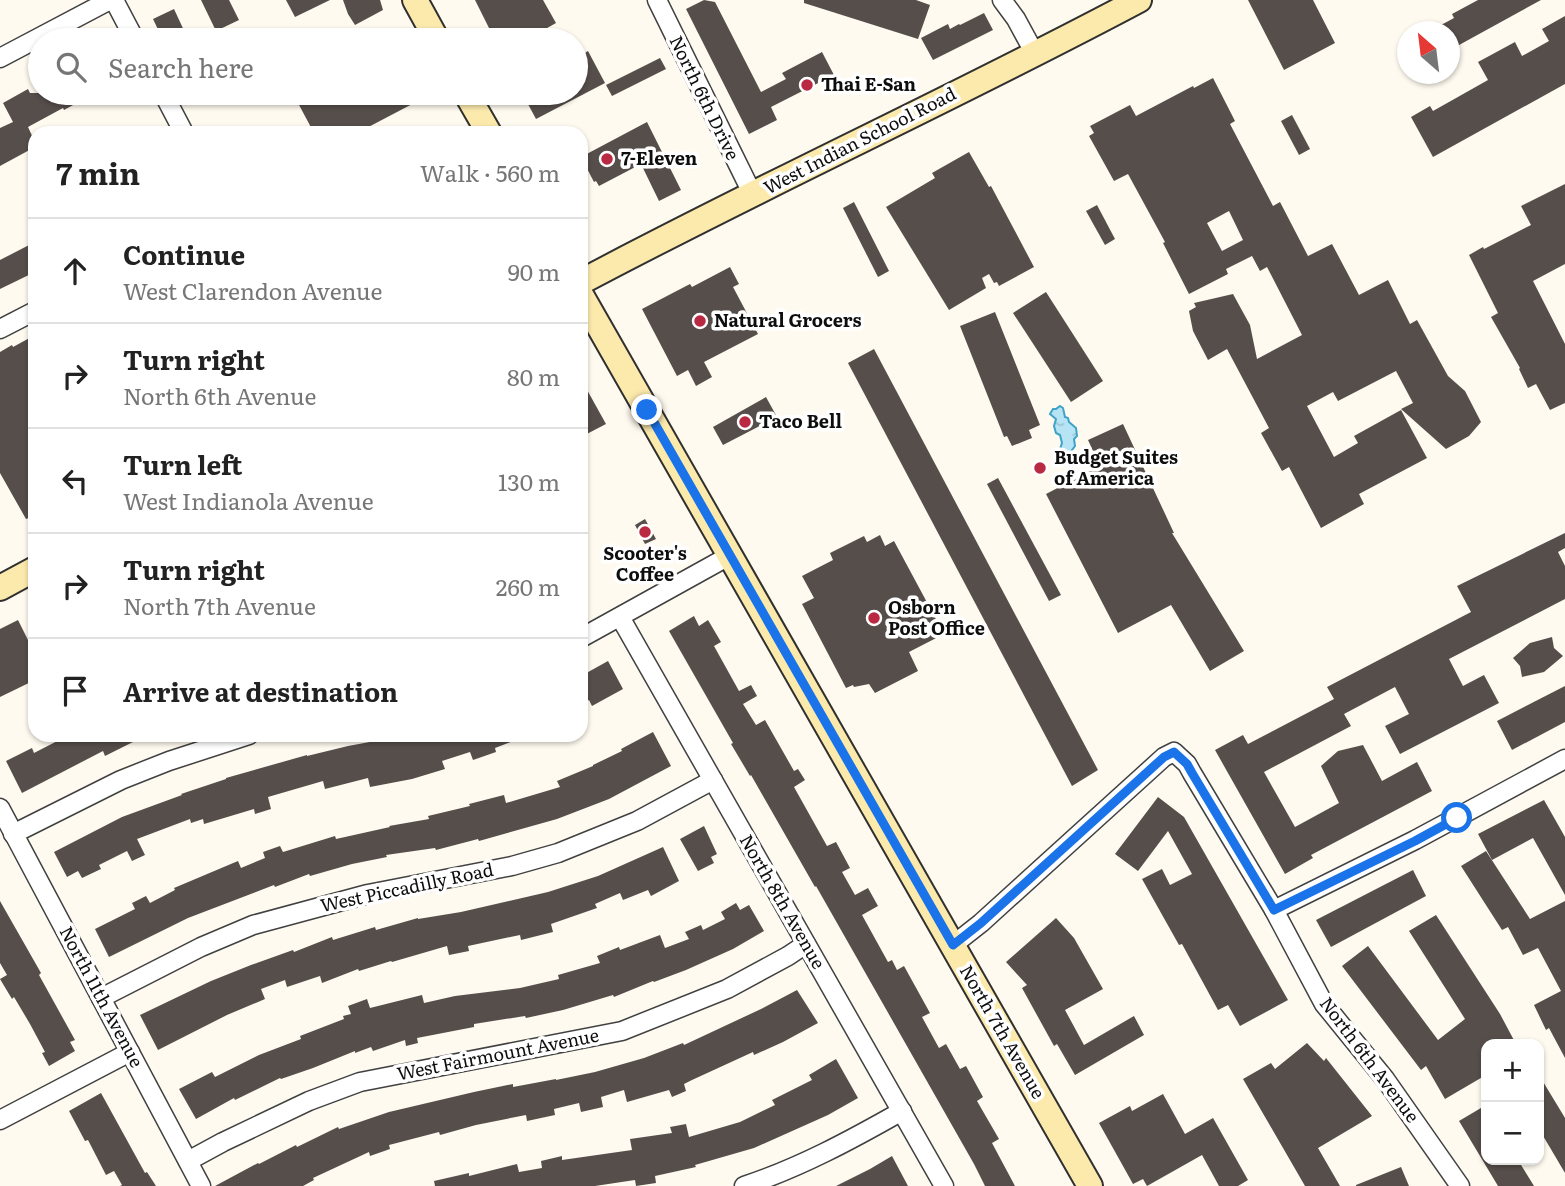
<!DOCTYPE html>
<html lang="en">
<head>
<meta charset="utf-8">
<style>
	:root { --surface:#fff; --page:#f6f6f6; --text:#222; --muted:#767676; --line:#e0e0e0 }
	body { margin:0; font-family:Literata,serif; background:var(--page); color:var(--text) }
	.controls { position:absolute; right:21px; bottom:21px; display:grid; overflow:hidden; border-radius:14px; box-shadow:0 2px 5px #0004 }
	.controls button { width:63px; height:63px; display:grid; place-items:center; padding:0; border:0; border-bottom:2px solid var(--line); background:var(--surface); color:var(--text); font:35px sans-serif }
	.compass { position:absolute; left:1397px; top:21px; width:63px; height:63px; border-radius:50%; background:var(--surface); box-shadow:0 2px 5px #0004; rotate:332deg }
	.stop { position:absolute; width:21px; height:21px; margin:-16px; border:5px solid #1a73e8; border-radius:50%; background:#fff }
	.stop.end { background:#1a73e8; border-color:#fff; box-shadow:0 2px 7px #0008 }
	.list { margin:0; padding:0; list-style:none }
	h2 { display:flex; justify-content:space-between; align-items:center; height:91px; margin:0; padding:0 28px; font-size:30px }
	h2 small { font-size:23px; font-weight:400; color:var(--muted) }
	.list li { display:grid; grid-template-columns:46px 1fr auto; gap:21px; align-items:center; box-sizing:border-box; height:105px; padding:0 28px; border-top:2px solid var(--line) }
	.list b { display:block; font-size:26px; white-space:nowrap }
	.list p { margin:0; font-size:23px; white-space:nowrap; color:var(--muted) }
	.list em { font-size:23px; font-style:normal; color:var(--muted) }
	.icon { flex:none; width:38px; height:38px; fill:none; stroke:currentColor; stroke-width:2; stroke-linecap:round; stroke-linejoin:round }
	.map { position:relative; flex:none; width:1565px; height:1186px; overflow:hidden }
	.search { position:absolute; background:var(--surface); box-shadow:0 2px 5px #0004; left:28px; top:28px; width:560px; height:77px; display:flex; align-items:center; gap:18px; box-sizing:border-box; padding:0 24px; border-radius:38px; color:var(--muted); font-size:26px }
	.panel { position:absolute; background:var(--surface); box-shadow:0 2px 5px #0004; left:28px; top:126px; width:560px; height:616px; border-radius:21px }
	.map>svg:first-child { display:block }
	.water { fill:url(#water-ripples); stroke:#3fa2c9; stroke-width:2 }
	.building { fill:#564e4b; fill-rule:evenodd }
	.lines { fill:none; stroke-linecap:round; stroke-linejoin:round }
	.street-casing { stroke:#414141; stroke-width:21 }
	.secondary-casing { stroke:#303030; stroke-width:28 }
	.street { stroke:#fff; stroke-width:18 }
	.secondary { stroke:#fceaad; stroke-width:24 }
	.route { stroke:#1a73e8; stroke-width:9 }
	.poi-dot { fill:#b92a42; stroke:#fff; stroke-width:2.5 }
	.labels { text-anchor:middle; stroke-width:7; stroke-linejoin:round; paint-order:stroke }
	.poi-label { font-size:18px; font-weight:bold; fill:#0e0e0e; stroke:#fff; text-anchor:start }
	.street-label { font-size:18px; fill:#0e0e0e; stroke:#fff }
</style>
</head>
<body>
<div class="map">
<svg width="1565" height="1186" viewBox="0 0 1565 1186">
	<defs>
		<pattern id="water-ripples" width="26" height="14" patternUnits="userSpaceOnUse" patternTransform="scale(1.75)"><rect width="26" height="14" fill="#b6e4f4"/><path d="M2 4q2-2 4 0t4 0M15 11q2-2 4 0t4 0" fill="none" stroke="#9bc2d0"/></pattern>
	</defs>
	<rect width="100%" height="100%" fill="#fefaef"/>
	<polygon class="water" points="1060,406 1063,408 1065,417 1068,418 1069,422 1076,428 1077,436 1074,439 1075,446 1069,454 1067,452 1063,454 1059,452 1062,443 1060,435 1056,433 1054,426 1056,419 1050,414 1053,409 1056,409"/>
	<g class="building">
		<polygon points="201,0 229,0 239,20 216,31"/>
		<polygon points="286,0 330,0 295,17"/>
		<polygon points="343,0 380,0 383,10 355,25 348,14"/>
		<polygon points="475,0 543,0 556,23 533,36 535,40 495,40"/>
		<polygon points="704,0 715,2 761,92 786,79 782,73 822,52 834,75 771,107 777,120 749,134 686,9"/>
		<polygon points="804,0 916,0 930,5 918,39 804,3"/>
		<polygon points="1248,0 1313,0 1335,43 1284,70"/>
		<polygon points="1478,0 1541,0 1450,50 1450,32 1428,32 1454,18 1452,14"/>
		<polygon points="174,9 187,37 180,40 163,40 153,19"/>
		<polygon points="984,13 993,30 933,60 921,38 948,24 950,29 959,24 960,25"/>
		<polygon points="1565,16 1565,84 1433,157 1411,117 1430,106 1433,111 1488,80 1478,62 1515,42 1522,56 1549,41 1542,29"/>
		<polygon points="588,51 605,83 536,119 522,93 576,93 576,58"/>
		<polygon points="660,58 666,69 612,96 606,85"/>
		<path d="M1213,78L1235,121L1230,124L1273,206L1280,202L1308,256L1332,244L1359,295L1388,280L1410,324L1417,320L1448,376L1465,391L1481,422L1469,436L1446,449L1401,409L1413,403L1396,371L1338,401L1333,392L1307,406L1334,457L1358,443L1354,436L1401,410L1427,458L1359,494L1364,504L1321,528L1289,467L1282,471L1261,433L1269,428L1227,349L1208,360L1193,331L1189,311L1196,307L1194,303L1233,294L1250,325L1257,359L1302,335L1267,267L1260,271L1252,256L1226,269L1228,274L1189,294L1163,243L1165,242L1128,174L1114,181L1089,136L1094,133L1090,126L1130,105L1136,116L1193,86L1194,88ZM1229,211L1243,240L1222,251L1207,223Z"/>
		<polygon points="28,89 30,93 95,93 64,110 63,108 28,127 35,142 35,147 0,166 0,128 13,122 3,103"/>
		<polygon points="317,93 413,93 418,101 357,133 314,133 298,103"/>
		<polygon points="1292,115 1310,149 1299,155 1281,121"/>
		<polygon points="647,122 681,190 659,201 641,164 599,186 596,181 594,182 581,157"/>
		<polygon points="969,152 989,187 991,186 1034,267 999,286 997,282 994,283 989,274 982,278 986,288 949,310 886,207 935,178 932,173"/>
		<polygon points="1565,184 1565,264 1533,281 1565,344 1565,403 1550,410 1536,384 1528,388 1519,369 1520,368 1491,317 1498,313 1469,255 1483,247 1484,249 1531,225 1521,206"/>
		<polygon points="854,202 889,271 878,277 843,208"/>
		<polygon points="1097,205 1115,239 1105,245 1086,211"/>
		<polygon points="35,242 35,272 0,289 0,260"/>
		<polygon points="730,267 739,284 733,287 758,334 704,362 712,377 696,386 688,370 677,376 642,309 690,284 692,287"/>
		<polygon points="1046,292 1103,381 1071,402 1013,313"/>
		<polygon points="995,312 1040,425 1029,430 1032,438 1012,446 1007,436 1004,437 960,326"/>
		<polygon points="35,335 35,516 26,519 0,473 0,352 12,345 13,347"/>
		<polygon points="874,349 1098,770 1072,786 848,363"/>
		<polygon points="581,379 606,424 581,437"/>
		<polygon points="766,397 777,417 723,445 713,427"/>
		<polygon points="1123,424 1174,533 1172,533 1244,651 1210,671 1171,605 1118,633 1046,494 1100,466 1088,440"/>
		<polygon points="998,478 1061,595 1049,601 987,484"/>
		<polygon points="645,519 656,539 645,544 635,525"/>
		<polygon points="1565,533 1565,548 1558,552 1565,566 1565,599 1449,659 1463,686 1484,675 1499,703 1400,754 1385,726 1409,714 1395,687 1344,714 1351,726 1264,772 1295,827 1339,803 1321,766 1338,751 1363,745 1382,781 1417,762 1432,791 1311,855 1313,858 1285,874 1215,750 1243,735 1248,744 1334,699 1327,687 1471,612 1457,586"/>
		<polygon points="880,535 885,546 894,541 944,634 909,652 918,671 875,693 869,684 854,687 853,685 846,688 802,604 814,598 802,576 833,560 830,553 864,536 867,542"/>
		<polygon points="694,616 699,626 708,620 721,642 714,646 739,691 751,685 757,696 743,704 756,725 765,720 794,771 798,769 805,780 794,787 827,846 836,842 850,868 842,872 855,895 868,888 878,906 862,915 888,962 892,960 897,970 904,966 930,1013 922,1017 939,1048 946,1044 960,1069 966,1066 983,1097 977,1101 999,1139 992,1143 1015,1186 985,1186 974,1164 816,886 815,887 751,775 750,776 731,744 733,743 669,631"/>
		<polygon points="18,620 35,654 35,680 0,697 0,629"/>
		<polygon points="1552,637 1554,648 1563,656 1544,672 1522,677 1520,666 1513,658 1530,643"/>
		<polygon points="608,661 623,689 592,706 589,700 581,704 581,676"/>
		<polygon points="1565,686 1565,722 1512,750 1497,721"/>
		<polygon points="653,732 671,766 609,799 557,819 479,841 478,839 436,850 435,848 386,855 387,857 352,864 310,876 309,874 275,887 274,885 188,918 109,957 95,929 135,909 132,903 146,896 150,903 175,890 174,888 238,861 241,868 265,858 263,852 280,846 283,852 335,836 336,839 390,827 389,826 429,819 428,816 470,806 469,804 504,795 506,803 560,787 557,781 593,766 593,765 622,751 621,749"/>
		<polygon points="69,735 147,735 105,756 103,751 22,793 6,761 32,748 34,753"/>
		<polygon points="413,735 526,736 495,748 496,752 473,760 470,752 442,761 445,769 412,779 370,787 368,778 325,789 323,781 268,797 271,809 255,814 254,809 204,824 203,819 191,823 190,819 137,839 145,855 132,861 127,851 99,865 101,869 82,878 78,871 67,877 54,852 122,817 182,795 181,794 226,779 226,778 307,755 307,756 348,746 397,737 398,740"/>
		<polygon points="1158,797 1184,817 1288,1000 1240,1026 1228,1005 1218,1010 1182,944 1179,945 1142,879 1162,869 1170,885 1192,874 1168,831 1138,871 1115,854"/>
		<polygon points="1544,800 1565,837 1565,895 1533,838 1492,860 1478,834"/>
		<polygon points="704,826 717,854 711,857 714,863 698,871 680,839"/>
		<polygon points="663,847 679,881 651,896 648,890 623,900 620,893 595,904 597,908 551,924 553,932 521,940 520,935 468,946 469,951 449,955 447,946 392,962 391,961 359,971 358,969 322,983 320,976 287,987 285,980 261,989 265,999 227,1015 158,1050 140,1015 211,981 251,965 293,950 294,952 332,937 333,940 375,927 376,930 418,918 418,919 461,912 548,892 598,876"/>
		<polygon points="1486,851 1530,919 1565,901 1565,1058 1549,1028 1546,1030 1534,1005 1561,991 1538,948 1523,955 1508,927 1502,930 1461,866"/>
		<polygon points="1413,870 1426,896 1331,947 1316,920"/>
		<polygon points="0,901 41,973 39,975 75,1040 70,1042 75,1051 49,1066 42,1053 45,1052 30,1024 14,997 12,999 0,979 7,975 0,963"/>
		<polygon points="736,903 740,910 749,905 764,931 733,949 686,970 654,982 653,981 614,997 613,995 563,1010 526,1018 525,1016 474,1024 474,1027 417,1038 418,1043 406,1046 405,1040 373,1051 371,1047 355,1053 355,1051 313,1068 281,1079 280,1078 235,1100 234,1098 196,1119 179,1089 212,1072 215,1077 259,1055 301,1039 300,1036 344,1019 343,1016 351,1014 348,1006 367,999 370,1008 422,995 424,1003 455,996 520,988 559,979 558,975 600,963 597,956 619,947 620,950 660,935 665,948 689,939 685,932 701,925 703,930 725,919 721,912"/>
		<polygon points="1436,915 1500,1014 1516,1044 1486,1044 1486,1075 1445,1099 1426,1066 1421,1070 1342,966 1368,946 1438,1040 1465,1019 1409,931"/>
		<polygon points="1056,918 1074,938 1103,989 1065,1010 1084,1045 1134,1016 1144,1035 1075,1075 1057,1044 1054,1046 1022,988 1027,985 1006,962"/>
		<polygon points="797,990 818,1023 783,1042 754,1055 753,1052 692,1080 684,1084 686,1091 672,1097 669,1090 627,1102 624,1090 601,1097 603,1107 581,1112 579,1103 554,1109 555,1115 527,1121 526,1115 476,1125 440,1135 439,1132 389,1145 390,1149 370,1156 369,1152 313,1178 314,1180 303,1186 215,1186 258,1163 259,1164 296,1145 297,1147 338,1127 339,1129 389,1112 474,1092 513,1084 513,1087 556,1079 556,1080 595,1072 644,1058 683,1043 684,1045 761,1009"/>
		<polygon points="1307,1043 1324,1061 1326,1058 1372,1116 1318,1148 1340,1186 1305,1186 1243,1079 1271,1063 1275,1069"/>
		<polygon points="836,1059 858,1098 828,1115 754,1148 695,1165 696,1167 655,1176 656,1183 636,1186 635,1180 595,1186 435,1186 434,1181 469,1173 469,1176 517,1164 519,1172 542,1168 541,1161 562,1156 562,1160 632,1150 630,1139 672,1133 670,1127 686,1124 689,1137 740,1122 775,1105 772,1100 812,1080 809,1075"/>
		<polygon points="1539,1075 1565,1118 1565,1173 1539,1129"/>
		<polygon points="101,1093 145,1173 147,1172 156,1186 120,1186 122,1185 114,1171 106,1175 88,1140 85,1141 69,1111"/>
		<polygon points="1163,1094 1185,1134 1213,1118 1248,1180 1238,1186 1219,1186 1202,1155 1147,1186 1143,1179 1133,1184 1099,1123 1130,1106 1132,1111"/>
		<polygon points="1486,1105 1486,1160 1518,1160 1534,1186 1498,1186 1459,1121"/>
		<polygon points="892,1156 908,1186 836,1186 870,1169"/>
		<polygon points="1401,1167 1409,1186 1356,1186 1356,1185"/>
	</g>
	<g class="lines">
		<g class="street-casing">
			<g id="street">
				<polyline points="114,0 135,40"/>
				<polyline points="657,0 753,195"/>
				<polyline points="1002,0 1016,19 1035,54"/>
				<polyline points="0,58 110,0"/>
				<polyline points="163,93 184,133"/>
				<polyline points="0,329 35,311"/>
				<polyline points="620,617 944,1186"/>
				<polyline points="581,638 729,556"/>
				<polyline points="0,808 201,1186"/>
				<polyline points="13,834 121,780 169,761 249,735"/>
				<polyline points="1274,910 1415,840 1565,759"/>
				<polyline points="953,945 981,923 1164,757 1174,752 1187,764 1192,773 1274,910 1324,1004 1385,1079 1460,1186"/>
				<polyline points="101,998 201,947 253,925 368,894 512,866 558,853 637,821 713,780"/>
				<polyline points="0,1120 130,1052"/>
				<polyline points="188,1161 223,1142 309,1101 360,1082 622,1031 727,989 788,956 806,944"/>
				<path d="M744,1186C799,1168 851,1140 902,1111"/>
			</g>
		</g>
		<g class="secondary-casing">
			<g id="secondary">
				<polyline points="415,0 437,40"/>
				<polyline points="466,93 489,133"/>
				<path d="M581,282C765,184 955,98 1139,0"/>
				<polyline points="581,295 1090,1186"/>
				<polyline points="0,588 35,569"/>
			</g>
		</g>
		<use href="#street" class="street"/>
		<use href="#secondary" class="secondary"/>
	</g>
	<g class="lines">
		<polyline class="route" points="647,410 953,945 981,923 1164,757 1174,752 1187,764 1192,773 1274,910 1415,841 1457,818"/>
	</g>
	<g class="poi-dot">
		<circle cx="807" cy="85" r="7"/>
		<circle cx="607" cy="159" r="7"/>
		<circle cx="700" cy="321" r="7"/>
		<circle cx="745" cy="422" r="7"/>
		<circle cx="1040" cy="468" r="7"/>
		<circle cx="645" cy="532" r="7"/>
		<circle cx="874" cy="618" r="7"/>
	</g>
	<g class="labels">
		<g class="poi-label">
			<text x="821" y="91">Thai E-San</text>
			<text x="621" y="165">7-Eleven</text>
			<text x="714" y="327">Natural Grocers</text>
			<text x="759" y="428">Taco Bell</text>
			<text x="1054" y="464">Budget Suites<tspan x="1054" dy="21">of America</tspan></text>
			<text x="645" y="560" text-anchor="middle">Scooter's<tspan x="645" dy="21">Coffee</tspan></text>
			<text x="888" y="614">Osborn<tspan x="888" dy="21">Post Office</tspan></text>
		</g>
		<g class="street-label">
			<text transform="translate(704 98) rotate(64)" y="6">North 6th Drive</text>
			<text transform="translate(860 141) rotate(-27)" y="6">West Indian School Road</text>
			<text transform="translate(407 888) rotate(-12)" y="6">West Piccadilly Road</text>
			<text transform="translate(782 902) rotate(60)" y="6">North 8th Avenue</text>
			<text transform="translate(101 997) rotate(62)" y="6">North 11th Avenue</text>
			<text transform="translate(1002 1032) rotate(60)" y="6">North 7th Avenue</text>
			<text transform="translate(498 1055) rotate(-11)" y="6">West Fairmount Avenue</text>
			<text transform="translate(1369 1060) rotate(53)" y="6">North 6th Avenue</text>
		</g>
	</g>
</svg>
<div class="controls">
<button>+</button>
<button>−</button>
</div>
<svg class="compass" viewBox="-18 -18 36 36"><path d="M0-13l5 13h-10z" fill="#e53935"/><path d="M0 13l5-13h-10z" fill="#767676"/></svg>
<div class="stop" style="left:1457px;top:818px"></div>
<div class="stop end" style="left:647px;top:410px"></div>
<div class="search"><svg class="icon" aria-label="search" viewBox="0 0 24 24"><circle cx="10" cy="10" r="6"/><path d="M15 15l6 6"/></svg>Search here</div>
<section class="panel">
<h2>7 min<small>Walk · 560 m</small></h2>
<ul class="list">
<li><svg class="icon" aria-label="ahead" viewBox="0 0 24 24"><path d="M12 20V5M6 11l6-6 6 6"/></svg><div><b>Continue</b><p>West Clarendon Avenue</p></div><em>90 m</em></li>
<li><svg class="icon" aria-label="right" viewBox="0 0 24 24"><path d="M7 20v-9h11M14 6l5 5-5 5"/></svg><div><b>Turn right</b><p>North 6th Avenue</p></div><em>80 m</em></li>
<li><svg class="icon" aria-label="left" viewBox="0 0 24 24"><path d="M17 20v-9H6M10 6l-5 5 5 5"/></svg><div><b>Turn left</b><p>West Indianola Avenue</p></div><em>130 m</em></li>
<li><svg class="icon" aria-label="right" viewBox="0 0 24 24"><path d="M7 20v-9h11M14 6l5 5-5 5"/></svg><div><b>Turn right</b><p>North 7th Avenue</p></div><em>260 m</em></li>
<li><svg class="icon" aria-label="arrive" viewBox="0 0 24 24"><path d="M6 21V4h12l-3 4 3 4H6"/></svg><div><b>Arrive at destination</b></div></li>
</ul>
</section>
</div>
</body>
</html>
